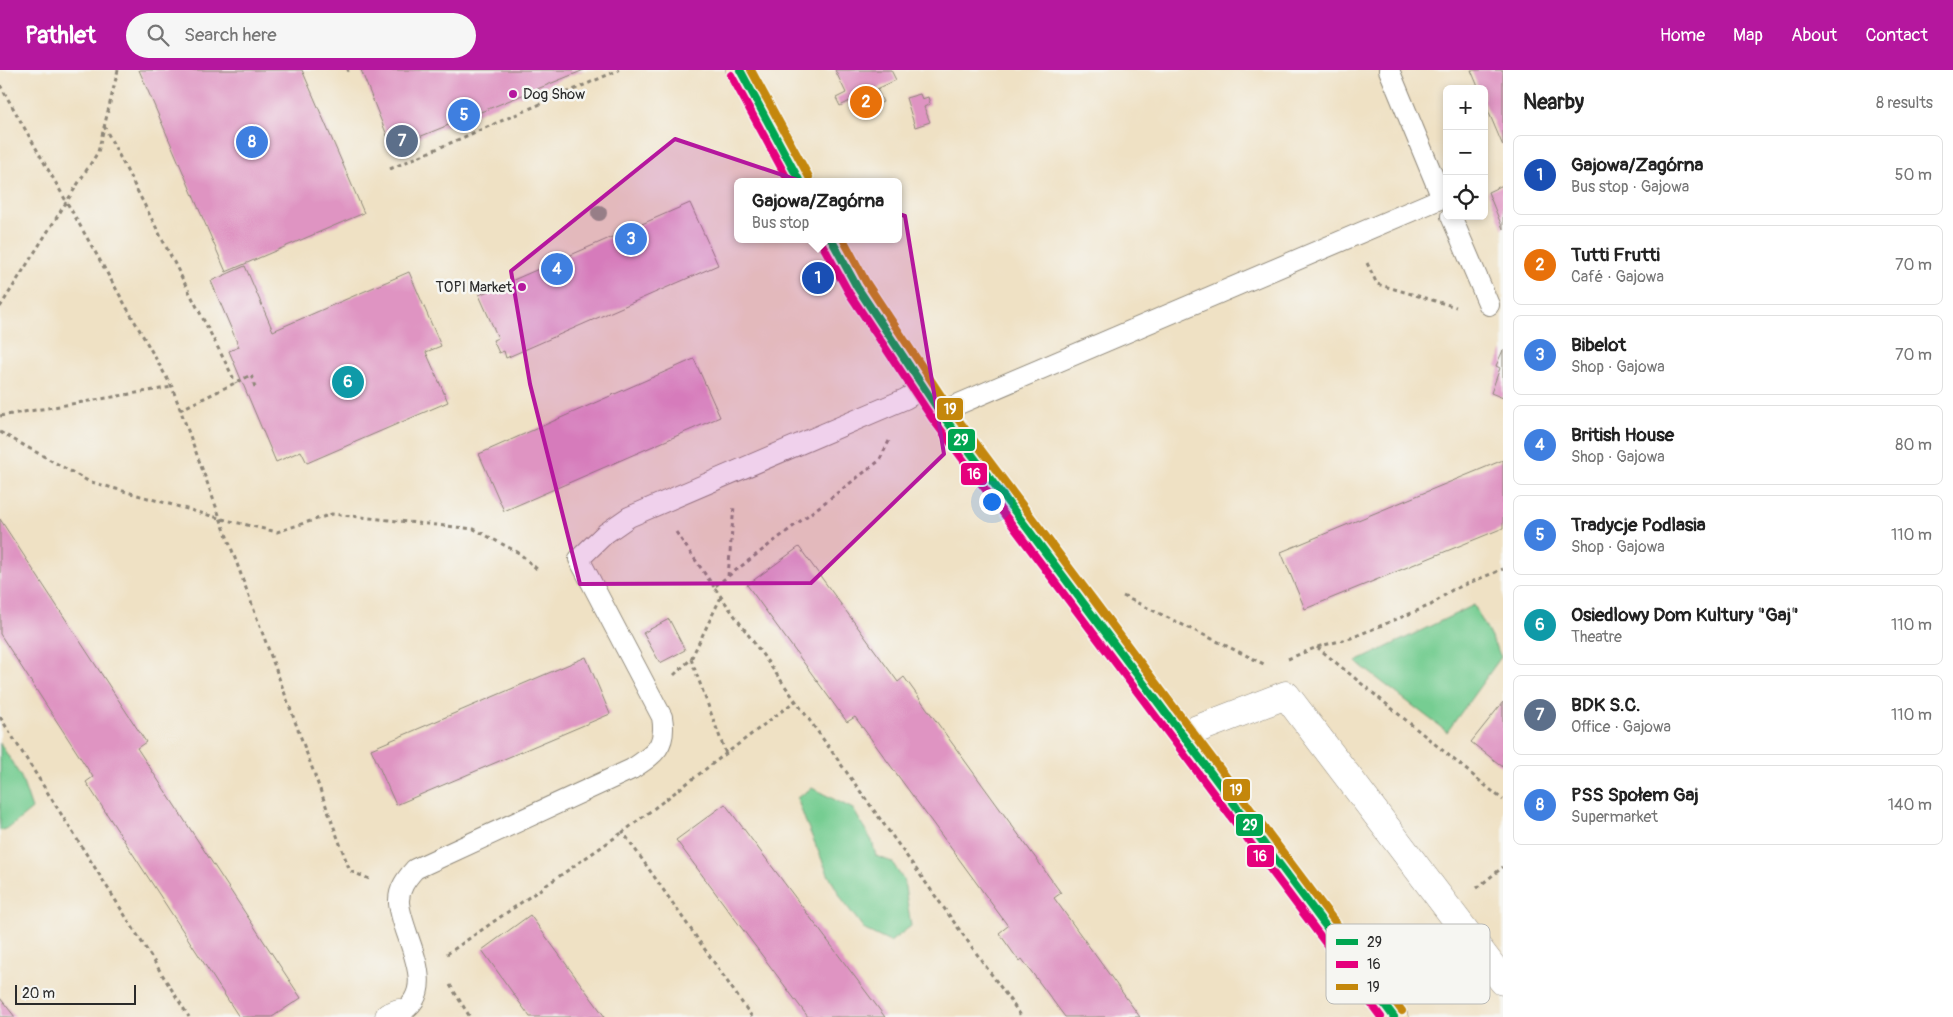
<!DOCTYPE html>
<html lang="en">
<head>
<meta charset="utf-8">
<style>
	:root { --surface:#fff; --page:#f6f6f6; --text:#222; --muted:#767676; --line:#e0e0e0; --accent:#b5179e }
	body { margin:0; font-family:Pangolin,sans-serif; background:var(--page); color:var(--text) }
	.controls { position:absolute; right:15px; top:15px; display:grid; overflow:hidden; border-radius:8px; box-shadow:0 2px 8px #0003 }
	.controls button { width:45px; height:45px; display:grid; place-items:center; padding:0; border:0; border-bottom:1px solid var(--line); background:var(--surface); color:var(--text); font:25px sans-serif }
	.scale { position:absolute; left:15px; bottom:12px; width:121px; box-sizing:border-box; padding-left:5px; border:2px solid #2b2b2b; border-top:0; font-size:14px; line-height:18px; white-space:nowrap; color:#2b2b2b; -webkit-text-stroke:4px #f6f6f2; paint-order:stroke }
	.you { position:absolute; left:991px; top:431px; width:18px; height:18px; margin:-12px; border:4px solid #fff; border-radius:50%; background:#1a73e8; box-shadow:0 0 0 8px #1a73e833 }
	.badge { display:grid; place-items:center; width:32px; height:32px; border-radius:50%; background:var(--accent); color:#fff; font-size:16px; font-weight:700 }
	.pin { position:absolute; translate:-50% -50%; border:2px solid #fff; box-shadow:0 1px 5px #0006 }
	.popup { position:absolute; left:734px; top:108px; width:168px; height:65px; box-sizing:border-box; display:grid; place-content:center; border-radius:8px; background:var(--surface); filter:drop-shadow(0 1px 4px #0005); font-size:16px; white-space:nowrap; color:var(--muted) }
	.popup b { font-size:19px; color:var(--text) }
	.popup::after { content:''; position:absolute; left:50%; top:100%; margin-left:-10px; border:10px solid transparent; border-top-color:var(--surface) }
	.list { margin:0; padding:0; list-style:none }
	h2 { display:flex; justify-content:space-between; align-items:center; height:65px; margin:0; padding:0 20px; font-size:21px }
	h2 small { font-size:16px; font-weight:400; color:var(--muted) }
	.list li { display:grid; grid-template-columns:32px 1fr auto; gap:15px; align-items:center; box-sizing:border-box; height:80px; margin:0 10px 10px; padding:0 10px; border:1px solid var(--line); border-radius:8px }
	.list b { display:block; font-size:19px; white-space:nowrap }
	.list p { margin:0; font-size:16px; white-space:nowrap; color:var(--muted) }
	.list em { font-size:16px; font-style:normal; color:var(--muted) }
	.icon { flex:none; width:28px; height:28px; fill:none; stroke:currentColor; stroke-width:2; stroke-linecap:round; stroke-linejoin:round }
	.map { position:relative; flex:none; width:1503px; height:947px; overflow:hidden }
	header { display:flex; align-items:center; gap:30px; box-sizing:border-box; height:70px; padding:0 25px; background:var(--accent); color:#fff }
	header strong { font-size:24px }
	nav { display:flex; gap:28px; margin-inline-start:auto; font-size:18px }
	.search { width:350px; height:45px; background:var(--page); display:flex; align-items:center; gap:12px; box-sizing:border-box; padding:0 18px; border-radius:28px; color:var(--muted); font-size:19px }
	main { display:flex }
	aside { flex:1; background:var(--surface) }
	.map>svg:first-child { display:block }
	.green { fill:#76cd92; stroke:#507c5e }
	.building { fill:#df94c2 }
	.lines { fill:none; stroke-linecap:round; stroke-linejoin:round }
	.lane-casing { stroke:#8d8678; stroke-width:22 }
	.street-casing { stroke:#8d8678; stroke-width:29 }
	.secondary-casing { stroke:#8d8678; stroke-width:29 }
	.path { stroke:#8d8678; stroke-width:3; stroke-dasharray:4 4; stroke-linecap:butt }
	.lane { stroke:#fff; stroke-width:20 }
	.street { stroke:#fff; stroke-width:28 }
	.secondary { stroke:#f8e8c3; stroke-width:28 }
	.bus-1-casing { stroke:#f6f6f2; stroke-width:11 }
	.bus-2-casing { stroke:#f6f6f2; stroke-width:11 }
	.bus-3-casing { stroke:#f6f6f2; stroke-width:11 }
	.bus-1 { stroke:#00a651; stroke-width:8 }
	.bus-2 { stroke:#e5007d; stroke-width:8 }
	.bus-3 { stroke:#c4870b; stroke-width:8 }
	.tree { fill:#909881 }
	.marked { fill:#b5179e; fill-opacity:0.2; stroke:#b5179e; stroke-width:4; stroke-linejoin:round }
	.poi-dot { fill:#b5179e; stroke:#f6f6f2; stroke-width:2 }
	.labels { text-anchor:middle; stroke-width:5; stroke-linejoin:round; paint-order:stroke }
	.poi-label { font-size:15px; fill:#2b2b2b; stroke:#f6f6f2; text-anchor:start }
	.key { fill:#f6f6f2; stroke:#b9b9b6; stroke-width:1 }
	.key-label { font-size:14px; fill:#2b2b2b }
	.line-badge { stroke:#f6f6f2; stroke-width:2 }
	.badge-label { font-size:14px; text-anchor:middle; font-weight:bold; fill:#fff }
</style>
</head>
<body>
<header>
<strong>Pathlet</strong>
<div class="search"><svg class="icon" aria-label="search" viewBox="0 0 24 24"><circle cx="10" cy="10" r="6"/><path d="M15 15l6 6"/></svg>Search here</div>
<nav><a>Home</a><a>Map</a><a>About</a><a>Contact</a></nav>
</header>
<main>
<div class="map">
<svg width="1503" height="947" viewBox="0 0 1503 947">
	<rect width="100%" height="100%" fill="#f6f6f2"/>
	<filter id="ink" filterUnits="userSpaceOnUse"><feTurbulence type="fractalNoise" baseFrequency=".02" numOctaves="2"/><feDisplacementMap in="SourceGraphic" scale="10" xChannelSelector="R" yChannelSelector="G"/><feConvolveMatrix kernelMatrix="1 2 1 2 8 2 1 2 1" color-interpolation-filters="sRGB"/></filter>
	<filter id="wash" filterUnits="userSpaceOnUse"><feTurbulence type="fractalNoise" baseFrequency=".0096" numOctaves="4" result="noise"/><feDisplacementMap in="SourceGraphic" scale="20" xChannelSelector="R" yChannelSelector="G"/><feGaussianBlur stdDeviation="1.12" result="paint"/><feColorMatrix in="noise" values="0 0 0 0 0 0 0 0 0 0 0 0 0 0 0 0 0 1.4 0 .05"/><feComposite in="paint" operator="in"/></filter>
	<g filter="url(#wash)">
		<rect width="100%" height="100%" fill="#efe1c4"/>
		<g class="green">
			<polygon points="1474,535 1501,587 1447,662 1356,592"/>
			<polygon points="0,673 21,707 32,739 9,758 0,761"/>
			<polygon points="812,718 853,739 872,771 876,786 892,792 904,811 911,856 890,872 865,860 843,831 828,804 805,750 797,728"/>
		</g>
		<g id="blocks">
			<g class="building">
				<polygon points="139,0 302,0 364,143 226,202"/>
				<polygon points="361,0 584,0 392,78"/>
				<polygon points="835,0 891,0 896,10 877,19 883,32 856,44 850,31 840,36 836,28 846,23"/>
				<polygon points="1471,0 1503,0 1503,76 1484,31 1484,19 1479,19"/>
				<polygon points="920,24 922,29 928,27 930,34 924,37 930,52 915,57 906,28"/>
				<polygon points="1503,115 1503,159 1488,122"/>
				<polygon points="690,133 718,195 506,288 504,281 499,283 493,270 498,268 479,225"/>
				<polygon points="245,196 273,261 409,202 441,276 426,282 448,332 307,393 301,381 276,392 229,281 239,277 211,211"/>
				<polygon points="1503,280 1503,328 1491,323 1500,298 1496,296"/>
				<polygon points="694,289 720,347 504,441 479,384"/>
				<polygon points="1503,390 1503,458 1305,539 1281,482"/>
				<polygon points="0,449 146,672 137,678 301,928 272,947 239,947 86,712 93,707 0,564"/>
				<polygon points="799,477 898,612 904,607 1061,823 1054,828 1140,947 1065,947 1022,889 1019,891 999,863 1008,856 855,647 847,652 747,515"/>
				<polygon points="669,549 685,580 660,593 643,563"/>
				<polygon points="586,587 610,644 396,735 371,679"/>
				<polygon points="1503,632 1503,697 1471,672"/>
				<polygon points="725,734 885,947 808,947 676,770"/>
				<polygon points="530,845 605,947 530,947 482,880"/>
				<polygon points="0,928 15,947 0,947"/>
			</g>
		</g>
	</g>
	<g filter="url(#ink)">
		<use href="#blocks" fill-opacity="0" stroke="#8d8678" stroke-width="1"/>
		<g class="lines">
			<g class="lane-casing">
				<g id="lane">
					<polyline points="1451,146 1489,235"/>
					<polyline points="940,342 1442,128 1389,0"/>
					<path d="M399,943C442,921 402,867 399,833C398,819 407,808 415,799L632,699C655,684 667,676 662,647L579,489L606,463L629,447L905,329L924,318"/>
				</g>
			</g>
			<g class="street-casing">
				<g id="street">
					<polyline points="1182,665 1286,625 1503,911"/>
					<polyline points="389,947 399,943"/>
				</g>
			</g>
			<g class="secondary-casing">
				<g id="secondary">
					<polyline points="740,0 800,112"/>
					<polyline points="831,169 857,217 940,342 1394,947"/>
				</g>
			</g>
			<g class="path">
				<polyline points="347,1 349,0"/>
				<polyline points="0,15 172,317 350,801 372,810"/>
				<polyline points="104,56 236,313"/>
				<polyline points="390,99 619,0"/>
				<polyline points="1367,193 1377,214 1456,237"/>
				<polyline points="0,237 98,82 118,0"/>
				<polyline points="180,340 251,305 255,317"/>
				<polyline points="0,346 172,317"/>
				<polyline points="0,362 88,411 222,449 277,462 332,444 474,459 519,483 538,500"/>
				<polyline points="889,371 879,391 714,517 1022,947"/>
				<polyline points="676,462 714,517"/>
				<polyline points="728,506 734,436"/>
				<polyline points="1123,526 1266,595"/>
				<polyline points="1317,577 1503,730"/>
				<polyline points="691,589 726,684"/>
				<polyline points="1288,589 1317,577 1351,568 1431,535 1452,520 1503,499"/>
				<polyline points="674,605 691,589 721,527"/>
				<polyline points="0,647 189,947"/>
				<polyline points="1477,818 1503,797"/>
				<polyline points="447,884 623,762"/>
				<polyline points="450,915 470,947"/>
				<polyline points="752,947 623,762 795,631"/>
			</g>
			<use href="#lane" class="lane"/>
			<use href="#street" class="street"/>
			<use href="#secondary" class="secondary"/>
			<g class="bus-1-casing">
				<g id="bus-1">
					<polyline points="740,0 800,112"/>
					<polyline points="831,169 857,217 940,342 1394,947"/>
				</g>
			</g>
			<g class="bus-2-casing">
				<g id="bus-2">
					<polyline points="731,5 789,112"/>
					<polyline points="822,174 849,223 932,348 1381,947"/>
				</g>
			</g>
			<g class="bus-3-casing">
				<g id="bus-3">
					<polyline points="751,0 809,107"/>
					<polyline points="843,169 866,212 948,336 1402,941"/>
				</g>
			</g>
			<use href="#bus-1" class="bus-1"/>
			<use href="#bus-2" class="bus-2"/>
			<use href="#bus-3" class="bus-3"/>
		</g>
		<circle class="tree" cx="599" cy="143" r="8"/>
	</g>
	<path class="marked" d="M675,69L905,146L944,384L811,513L580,514L530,314L511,201Z"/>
	<g class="poi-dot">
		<circle cx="513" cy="24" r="5"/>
		<circle cx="522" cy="217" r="5"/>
	</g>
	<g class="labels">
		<g class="poi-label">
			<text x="523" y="29">Dog Show</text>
			<text x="512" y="222" text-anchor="end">TOPI Market</text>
		</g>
	</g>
	<rect x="1326" y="854" width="164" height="80" rx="8" class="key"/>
	<rect x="1336" y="869" width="22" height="6" fill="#00a651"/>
	<rect x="1336" y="891" width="22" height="7" fill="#e5007d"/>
	<rect x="1336" y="914" width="22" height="6" fill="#c4870b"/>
	<g class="key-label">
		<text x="1367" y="877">29</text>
		<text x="1367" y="899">16</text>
		<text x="1367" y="922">19</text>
	</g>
	<g class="line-badge">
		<rect x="936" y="327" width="28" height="24" rx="5" fill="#c4870b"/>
		<rect x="947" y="358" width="29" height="24" rx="5" fill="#00a651"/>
		<rect x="960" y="392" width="28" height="24" rx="5" fill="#e5007d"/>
		<rect x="1222" y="708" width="29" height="24" rx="5" fill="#c4870b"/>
		<rect x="1235" y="743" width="29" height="24" rx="5" fill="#00a651"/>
		<rect x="1246" y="774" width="29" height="24" rx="5" fill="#e5007d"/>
	</g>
	<g class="badge-label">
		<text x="950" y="344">19</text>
		<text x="961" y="375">29</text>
		<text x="974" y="409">16</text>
		<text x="1236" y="725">19</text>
		<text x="1250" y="760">29</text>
		<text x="1260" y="791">16</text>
	</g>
</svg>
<div class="controls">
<button>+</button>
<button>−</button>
<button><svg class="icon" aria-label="locate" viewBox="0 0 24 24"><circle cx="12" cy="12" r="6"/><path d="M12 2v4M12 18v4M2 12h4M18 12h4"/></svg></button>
</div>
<div class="scale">20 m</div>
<div class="you"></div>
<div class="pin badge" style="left:818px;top:208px;background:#1a4fb4">1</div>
<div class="popup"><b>Gajowa/Zagórna</b>Bus stop</div>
<div class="pin badge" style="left:866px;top:32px;background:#e8710a">2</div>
<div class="pin badge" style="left:631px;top:169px;background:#3f7fe0">3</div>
<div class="pin badge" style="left:557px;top:199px;background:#3f7fe0">4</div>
<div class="pin badge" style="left:464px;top:45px;background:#3f7fe0">5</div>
<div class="pin badge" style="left:348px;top:312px;background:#0f9aa8">6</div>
<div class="pin badge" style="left:402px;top:71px;background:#5c6f8a">7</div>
<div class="pin badge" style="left:252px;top:72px;background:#3f7fe0">8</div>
</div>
<aside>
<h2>Nearby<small>8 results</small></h2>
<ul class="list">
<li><span class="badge" style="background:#1a4fb4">1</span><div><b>Gajowa/Zagórna</b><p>Bus stop · Gajowa</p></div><em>50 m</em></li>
<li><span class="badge" style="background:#e8710a">2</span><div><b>Tutti Frutti</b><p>Café · Gajowa</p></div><em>70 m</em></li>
<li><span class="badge" style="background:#3f7fe0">3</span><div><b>Bibelot</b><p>Shop · Gajowa</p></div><em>70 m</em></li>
<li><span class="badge" style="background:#3f7fe0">4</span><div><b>British House</b><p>Shop · Gajowa</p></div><em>80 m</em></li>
<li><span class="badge" style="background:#3f7fe0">5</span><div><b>Tradycje Podlasia</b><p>Shop · Gajowa</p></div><em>110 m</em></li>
<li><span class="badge" style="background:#0f9aa8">6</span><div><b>Osiedlowy Dom Kultury &quot;Gaj&quot;</b><p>Theatre</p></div><em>110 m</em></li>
<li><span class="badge" style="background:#5c6f8a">7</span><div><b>BDK S.C.</b><p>Office · Gajowa</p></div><em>110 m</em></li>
<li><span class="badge" style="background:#3f7fe0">8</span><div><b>PSS Społem Gaj</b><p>Supermarket</p></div><em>140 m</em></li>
</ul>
</aside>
</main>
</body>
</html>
